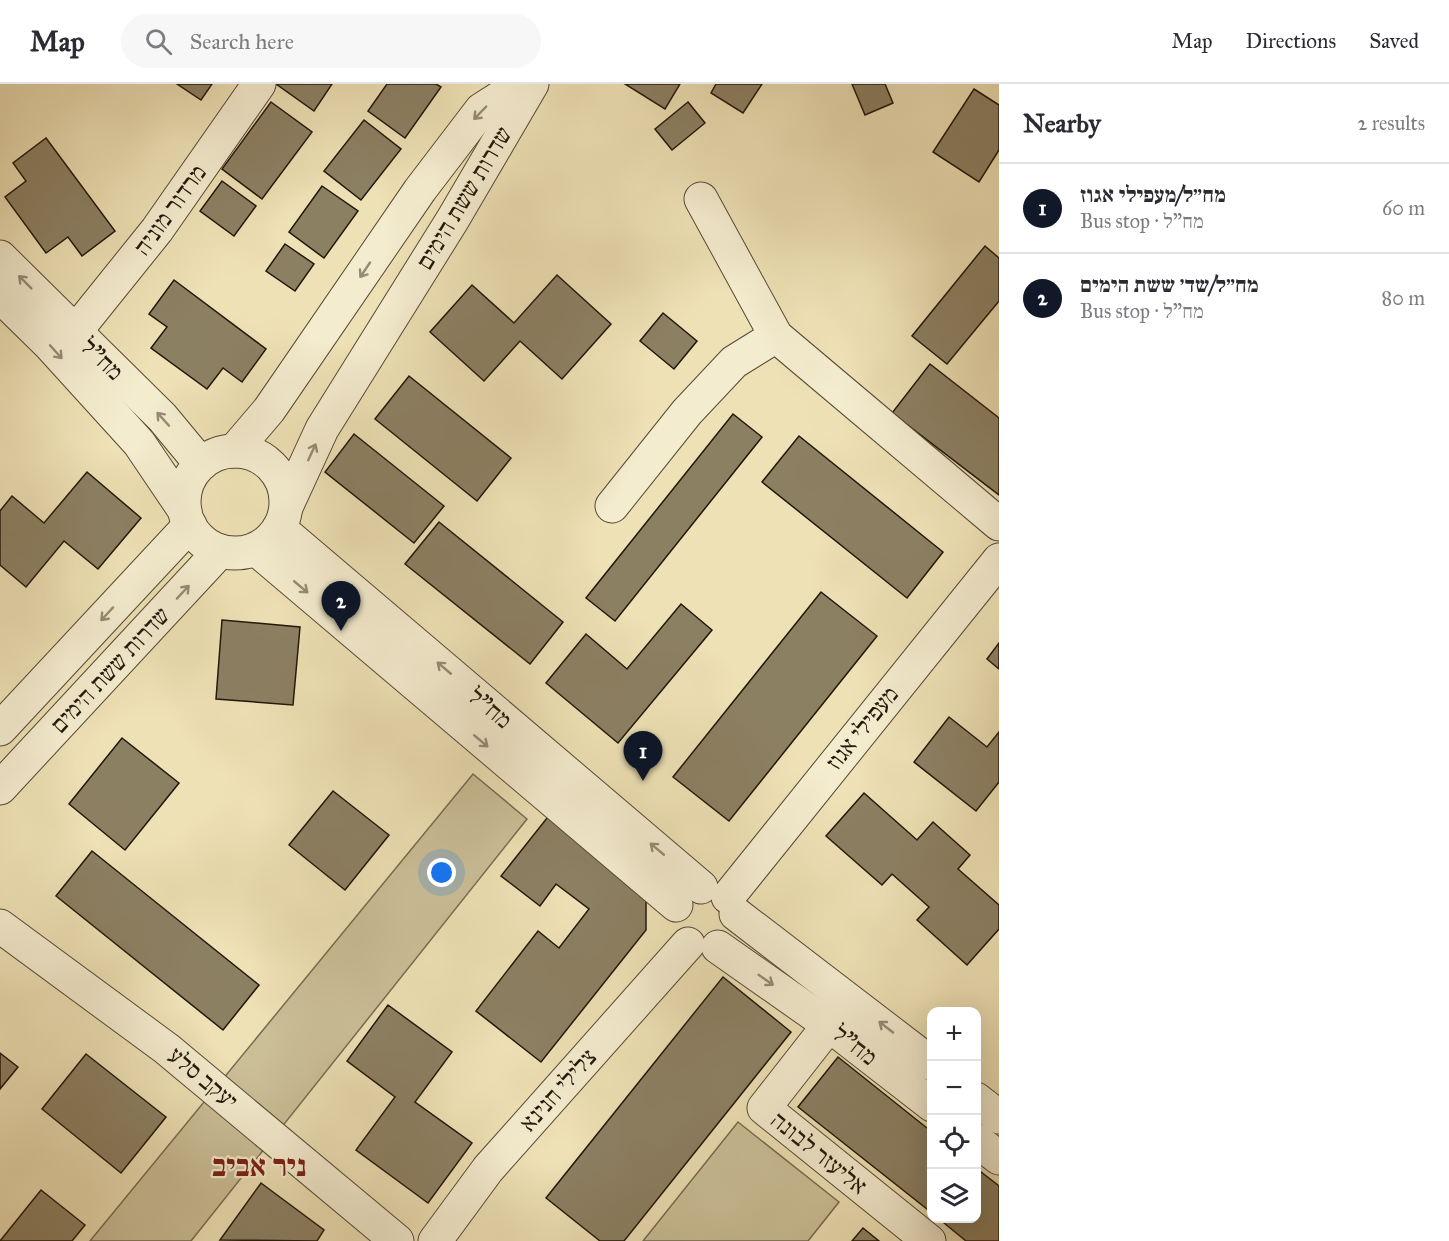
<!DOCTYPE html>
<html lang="en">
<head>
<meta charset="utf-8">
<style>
	:root { --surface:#fff; --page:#f7f7f7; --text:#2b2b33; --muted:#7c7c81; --line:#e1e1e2; --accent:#111827 }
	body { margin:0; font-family:"IM FELL Great Primer","Frank Ruhl Libre",serif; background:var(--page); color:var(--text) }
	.controls { position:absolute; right:18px; bottom:18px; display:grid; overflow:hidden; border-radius:12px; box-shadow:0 6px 24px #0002 }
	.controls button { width:54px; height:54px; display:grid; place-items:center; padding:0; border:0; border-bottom:2px solid var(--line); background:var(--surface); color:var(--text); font:30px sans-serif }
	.you { position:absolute; left:442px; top:789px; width:21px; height:21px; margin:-15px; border:4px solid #fff; border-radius:50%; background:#1a73e8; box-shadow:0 0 0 9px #1a73e833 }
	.badge { display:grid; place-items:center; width:39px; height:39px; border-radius:50%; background:var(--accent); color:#fff; font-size:20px; font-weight:700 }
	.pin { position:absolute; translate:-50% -50px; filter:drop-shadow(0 2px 3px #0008) }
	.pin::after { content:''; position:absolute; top:32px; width:21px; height:18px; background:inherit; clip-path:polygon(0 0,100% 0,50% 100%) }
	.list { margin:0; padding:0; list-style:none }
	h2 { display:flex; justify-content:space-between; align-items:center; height:78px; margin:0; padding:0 24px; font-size:26px }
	h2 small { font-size:20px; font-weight:400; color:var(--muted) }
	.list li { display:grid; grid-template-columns:39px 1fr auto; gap:18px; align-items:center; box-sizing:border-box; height:90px; padding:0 24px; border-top:2px solid var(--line) }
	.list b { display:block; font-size:22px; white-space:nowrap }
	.list p { margin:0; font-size:20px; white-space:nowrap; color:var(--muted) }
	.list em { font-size:20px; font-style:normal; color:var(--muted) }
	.icon { flex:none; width:33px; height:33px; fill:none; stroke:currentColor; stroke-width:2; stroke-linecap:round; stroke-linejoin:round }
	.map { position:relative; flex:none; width:999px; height:1157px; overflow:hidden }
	header { display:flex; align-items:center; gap:36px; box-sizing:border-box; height:84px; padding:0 30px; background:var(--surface); border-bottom:2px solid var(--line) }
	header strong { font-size:28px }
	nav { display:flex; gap:33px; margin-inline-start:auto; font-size:21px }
	.search { width:420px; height:54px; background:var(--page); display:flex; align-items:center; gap:15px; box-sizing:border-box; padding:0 21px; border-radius:33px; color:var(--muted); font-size:22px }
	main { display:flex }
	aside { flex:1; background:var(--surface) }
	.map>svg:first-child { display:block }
	.green { fill:#cbbf98; stroke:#766b51; stroke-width:1.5 }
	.building { fill:#8c8063; stroke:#21170a; stroke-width:1.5 }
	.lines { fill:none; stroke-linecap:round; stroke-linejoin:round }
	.minor-casing { stroke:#544a35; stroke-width:35 }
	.minor { stroke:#f4eccf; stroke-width:33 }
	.oneway { stroke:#958c76 }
	.labels { text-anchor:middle; stroke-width:4.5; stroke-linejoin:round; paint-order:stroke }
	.street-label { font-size:24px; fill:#21170a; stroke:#f4eccf }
	.district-label { font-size:30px; font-weight:bold; fill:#7a1f14; stroke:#f4eccf }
</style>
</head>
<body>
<header>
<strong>Map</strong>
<div class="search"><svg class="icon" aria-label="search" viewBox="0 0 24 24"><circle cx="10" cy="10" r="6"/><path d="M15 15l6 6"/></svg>Search here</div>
<nav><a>Map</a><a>Directions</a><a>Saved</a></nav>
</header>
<main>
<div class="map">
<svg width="999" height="1157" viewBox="0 0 999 1157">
	<rect width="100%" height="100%" fill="#eee1b5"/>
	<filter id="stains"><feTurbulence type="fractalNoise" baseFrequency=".00333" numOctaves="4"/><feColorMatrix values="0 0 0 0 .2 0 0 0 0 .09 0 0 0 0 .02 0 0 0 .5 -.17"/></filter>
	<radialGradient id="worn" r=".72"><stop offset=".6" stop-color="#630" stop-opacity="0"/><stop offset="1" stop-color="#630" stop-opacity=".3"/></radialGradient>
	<g class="green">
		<polygon points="473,690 527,735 191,1157 90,1157"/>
		<polygon points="738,1038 839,1118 808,1157 643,1157"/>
	</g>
	<g class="building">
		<polygon points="177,0 212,0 201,16"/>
		<polygon points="276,0 332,0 314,27"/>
		<polygon points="387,0 436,0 441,3 405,54 368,27"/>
		<polygon points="625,0 680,0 665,25"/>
		<polygon points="716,0 762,0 743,29 711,9"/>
		<polygon points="852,0 885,0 893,19 865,31"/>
		<polygon points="974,5 999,21 999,66 979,98 933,68"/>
		<polygon points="271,18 312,48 262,115 222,85"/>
		<polygon points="688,18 705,39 672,66 655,45"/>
		<polygon points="364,36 401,65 361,116 324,87"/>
		<polygon points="46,54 115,147 82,172 68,153 46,169 5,113 26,97 13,79"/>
		<polygon points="222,97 256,122 234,152 200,127"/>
		<polygon points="322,102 358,127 324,174 289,148"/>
		<polygon points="285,160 314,180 295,207 266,187"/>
		<polygon points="985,162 999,174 999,217 947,280 912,252"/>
		<polygon points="557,191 611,240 562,295 520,257 484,297 430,248 472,201 514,239"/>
		<polygon points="174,196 266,265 242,298 223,284 207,305 151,264 167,243 149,230"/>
		<polygon points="663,229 697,257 674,285 640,257"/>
		<polygon points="930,280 999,334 999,411 892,329"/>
		<polygon points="409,292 511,374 477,417 375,335"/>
		<polygon points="733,330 762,353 615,537 586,514"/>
		<polygon points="354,350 444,422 414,459 325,388"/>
		<polygon points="799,352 943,468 907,514 762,398"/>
		<polygon points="87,388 141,434 98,485 64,457 26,503 0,481 0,427 12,412 44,439"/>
		<polygon points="439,438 563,538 530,580 405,480"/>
		<polygon points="821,508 877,552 729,737 673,693"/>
		<polygon points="681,520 712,546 618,659 546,599 586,550 627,585"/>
		<polygon points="222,536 300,543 293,621 216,615"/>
		<polygon points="999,559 999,585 987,575"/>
		<polygon points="949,633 987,663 999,648 999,698 976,727 914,678"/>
		<polygon points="122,654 179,699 125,766 69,720"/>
		<polygon points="333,707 389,751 345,806 289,761"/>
		<polygon points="864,709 917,756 933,738 970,771 958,785 999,821 999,845 967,881 917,836 929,823 892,790 882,801 826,752"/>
		<polygon points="551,729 646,805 646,846 541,978 476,927 538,847 559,864 589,825 556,800 540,822 501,792"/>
		<polygon points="92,767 259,901 223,946 56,812"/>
		<polygon points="723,893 791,948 624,1157 600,1157 546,1114"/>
		<polygon points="388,921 452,968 415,1018 472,1059 428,1119 356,1066 395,1013 347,977"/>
		<polygon points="0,969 18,983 0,1005"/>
		<polygon points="86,970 166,1033 121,1089 42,1025"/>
		<polygon points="838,973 932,1048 932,1129 798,1023"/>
		<polygon points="976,1084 999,1102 999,1157 966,1157 938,1134 976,1134"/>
		<polygon points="261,1099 324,1146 317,1157 220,1156"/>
		<polygon points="41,1106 85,1141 72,1157 0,1157"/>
		<polygon points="863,1144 879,1157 852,1157"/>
	</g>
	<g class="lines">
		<g class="minor-casing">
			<g id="minor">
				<polyline points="701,115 776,252 999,440"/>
				<polyline points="0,173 162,333 201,380"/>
				<polyline points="0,212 49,260 139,359 185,427"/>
				<polyline points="75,248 157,146 259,0"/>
				<circle cx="235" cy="418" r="51"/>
				<polyline points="234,367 269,326 420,106 481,26 509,8 530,2"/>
				<polyline points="287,421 322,345 453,135 532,0"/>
				<polyline points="612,422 687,328 734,278 776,252"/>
				<polyline points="279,444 701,803"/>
				<polyline points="256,465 676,821"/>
				<polyline points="0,645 190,441"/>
				<polyline points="0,704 220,467"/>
				<polyline points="728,813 999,476"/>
				<polyline points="736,830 932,980"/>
				<polyline points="0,842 167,965 397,1157"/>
				<polyline points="718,863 829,941 932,1021"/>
				<polyline points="829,941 764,1024 929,1157"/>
				<polyline points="976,1015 999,1033"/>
				<polyline points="976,1056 999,1074"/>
				<polyline points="435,1157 488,1085 688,860"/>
			</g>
		</g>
		<use href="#minor" class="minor"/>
	</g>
	<defs><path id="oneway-shaft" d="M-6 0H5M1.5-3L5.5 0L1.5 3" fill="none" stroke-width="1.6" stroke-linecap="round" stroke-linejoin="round" transform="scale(1.5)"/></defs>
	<g class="oneway">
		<use href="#oneway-shaft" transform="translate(480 29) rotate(134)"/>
		<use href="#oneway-shaft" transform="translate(365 186) rotate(124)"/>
		<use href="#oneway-shaft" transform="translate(25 198) rotate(-135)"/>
		<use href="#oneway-shaft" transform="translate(56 268) rotate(48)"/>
		<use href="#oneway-shaft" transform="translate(163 335) rotate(-132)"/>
		<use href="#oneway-shaft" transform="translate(312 368) rotate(-65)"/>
		<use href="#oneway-shaft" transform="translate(301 503) rotate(40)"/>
		<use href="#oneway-shaft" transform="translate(183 508) rotate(-47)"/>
		<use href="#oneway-shaft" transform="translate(107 530) rotate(133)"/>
		<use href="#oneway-shaft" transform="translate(444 584) rotate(-140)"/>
		<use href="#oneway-shaft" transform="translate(481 657) rotate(40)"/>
		<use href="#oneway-shaft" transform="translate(657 765) rotate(-140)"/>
		<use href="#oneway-shaft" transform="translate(766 896) rotate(35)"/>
		<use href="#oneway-shaft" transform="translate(886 943) rotate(-142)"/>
	</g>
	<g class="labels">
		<g class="street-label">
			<text transform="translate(464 114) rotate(-59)" y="8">שדרות ששת הימים</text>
			<text transform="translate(170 126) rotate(-54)" y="8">מרדור מוניה</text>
			<text transform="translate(102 275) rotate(44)" y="8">מח"ל</text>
			<text transform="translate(110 586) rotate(-47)" y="8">שדרות ששת הימים</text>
			<text transform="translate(490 624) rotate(40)" y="8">מח"ל</text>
			<text transform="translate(862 644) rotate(-51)" y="8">מעפילי אגוז</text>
			<text transform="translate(855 961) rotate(38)" y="8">מח"ל</text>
			<text transform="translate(203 994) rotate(40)" y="8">יעקב סלע</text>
			<text transform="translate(558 1006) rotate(-48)" y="8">צלילי חנינא</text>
			<text transform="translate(819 1069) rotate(39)" y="8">אליעזר לבונה</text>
		</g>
		<g class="district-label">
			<text x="259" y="1092">ניר אביב</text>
		</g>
	</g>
	<rect width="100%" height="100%" filter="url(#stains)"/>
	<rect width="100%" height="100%" fill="url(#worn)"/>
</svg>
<div class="controls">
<button>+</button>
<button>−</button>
<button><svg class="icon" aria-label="locate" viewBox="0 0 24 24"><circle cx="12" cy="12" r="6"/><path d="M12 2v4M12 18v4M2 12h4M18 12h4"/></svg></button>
<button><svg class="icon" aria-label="layers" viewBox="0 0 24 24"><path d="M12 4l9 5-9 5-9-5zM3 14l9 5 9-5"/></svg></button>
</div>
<div class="you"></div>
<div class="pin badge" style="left:643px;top:697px">1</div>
<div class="pin badge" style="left:341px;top:547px">2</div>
</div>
<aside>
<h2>Nearby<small>2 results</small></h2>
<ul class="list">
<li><span class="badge">1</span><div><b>מח״ל/מעפילי אגוז</b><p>Bus stop · מח&quot;ל</p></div><em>60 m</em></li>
<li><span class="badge">2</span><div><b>מח״ל/שד׳ ששת הימים</b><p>Bus stop · מח&quot;ל</p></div><em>80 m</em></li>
</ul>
</aside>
</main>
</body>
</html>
